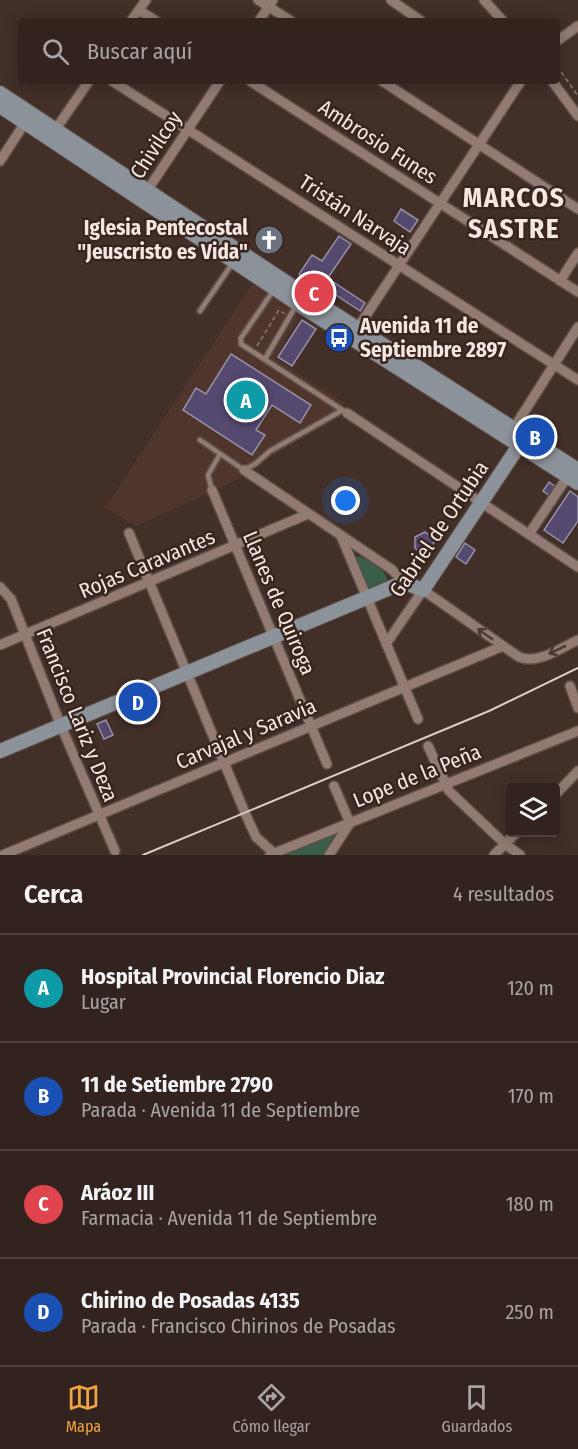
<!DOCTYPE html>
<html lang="es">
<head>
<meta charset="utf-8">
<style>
	:root { --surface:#32231e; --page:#3a2b27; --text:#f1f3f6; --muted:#a8a4a4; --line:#4d403c; --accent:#f1a540 }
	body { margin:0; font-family:"Fira Sans Condensed",sans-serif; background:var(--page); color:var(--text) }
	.controls { position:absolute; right:18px; bottom:18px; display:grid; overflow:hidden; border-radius:6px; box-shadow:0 3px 15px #0003 }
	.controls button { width:54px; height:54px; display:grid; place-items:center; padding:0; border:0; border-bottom:2px solid var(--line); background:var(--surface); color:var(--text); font:30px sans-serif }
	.you { position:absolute; left:346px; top:501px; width:21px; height:21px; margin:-15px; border:4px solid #fff; border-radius:50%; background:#1a73e8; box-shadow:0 0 0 9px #1a73e833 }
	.badge { display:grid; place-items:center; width:39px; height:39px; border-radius:50%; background:var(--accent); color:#fff; font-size:20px; font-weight:700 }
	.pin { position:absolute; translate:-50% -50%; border:3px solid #fff; box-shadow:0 2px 6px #0006 }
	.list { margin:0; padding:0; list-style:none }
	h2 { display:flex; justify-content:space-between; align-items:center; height:78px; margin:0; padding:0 24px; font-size:26px }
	h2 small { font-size:20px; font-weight:400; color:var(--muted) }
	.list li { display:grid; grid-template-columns:39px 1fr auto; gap:18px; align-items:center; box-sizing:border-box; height:108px; padding:0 24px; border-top:2px solid var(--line) }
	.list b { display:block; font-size:22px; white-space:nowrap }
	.list p { margin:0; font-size:20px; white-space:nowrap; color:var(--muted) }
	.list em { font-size:20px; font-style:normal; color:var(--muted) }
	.icon { flex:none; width:33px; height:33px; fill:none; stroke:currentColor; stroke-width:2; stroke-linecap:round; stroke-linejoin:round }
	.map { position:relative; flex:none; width:578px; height:855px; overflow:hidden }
	.search { position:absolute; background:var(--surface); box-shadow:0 3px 15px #0003; left:18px; right:18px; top:18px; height:66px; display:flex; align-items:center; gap:15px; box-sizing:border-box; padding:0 21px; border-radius:6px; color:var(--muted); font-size:22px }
	.sheet { height:510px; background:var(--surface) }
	nav { display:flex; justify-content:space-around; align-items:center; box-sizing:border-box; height:84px; border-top:2px solid var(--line); background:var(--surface); font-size:16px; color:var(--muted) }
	nav a { display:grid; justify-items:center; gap:3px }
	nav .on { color:var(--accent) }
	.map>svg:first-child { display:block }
	.built { fill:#4f352b }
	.green { fill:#395f4a }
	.building { fill:#554970; stroke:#9590a5; stroke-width:1.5 }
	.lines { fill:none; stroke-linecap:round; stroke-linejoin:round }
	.lane-casing { stroke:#5d4d47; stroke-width:8 }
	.street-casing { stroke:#5d4d47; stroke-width:12 }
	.secondary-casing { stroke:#5d4d47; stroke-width:16 }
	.path { stroke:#8a7973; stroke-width:1.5; stroke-dasharray:4.5 3; stroke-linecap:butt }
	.lane { stroke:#917b72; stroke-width:4.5 }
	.street { stroke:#917b72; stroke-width:9 }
	.secondary { stroke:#8c9299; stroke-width:14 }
	.rail { stroke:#dbcdc8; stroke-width:2 }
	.oneway { stroke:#4e3a33 }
	.labels { text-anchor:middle; stroke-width:5; stroke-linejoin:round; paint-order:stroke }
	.street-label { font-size:21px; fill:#f4e7e2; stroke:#38251e }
	.poi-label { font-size:21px; font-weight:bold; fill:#f4e7e2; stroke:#38251e; text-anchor:end }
	.district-label { font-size:27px; font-weight:bold; letter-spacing:1.5px; fill:#f4e7e2; stroke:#38251e }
</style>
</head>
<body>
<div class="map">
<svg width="578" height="855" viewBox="0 0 578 855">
	<rect width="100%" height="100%" fill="#422f28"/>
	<polygon class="built" points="254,281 302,314 275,358 345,403 331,422 258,464 239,479 137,526 105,508"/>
	<g class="green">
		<path d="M354,556C365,556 387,569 387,581L372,588L367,587Z"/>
		<polygon points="346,825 325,855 287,855 284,853"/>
	</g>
	<g class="building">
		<polygon points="401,209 418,220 410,232 394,221"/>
		<polygon points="269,226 282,235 269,254 256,246"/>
		<polygon points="339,236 351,244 319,291 299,274 312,255 322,261"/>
		<polygon points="329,279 365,303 360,311 324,287"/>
		<polygon points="302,320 316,329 292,366 278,357"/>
		<polygon points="231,354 311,405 300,423 272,405 256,430 265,435 252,455 183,410 196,388 206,394"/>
		<polygon points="549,482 556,487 550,496 543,491"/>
		<polygon points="570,491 578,497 578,521 563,543 544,530"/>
		<polygon points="425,532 434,539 433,549 423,554 415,548 415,537"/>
		<polygon points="465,543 475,550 466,564 456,557"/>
		<polygon points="106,720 113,735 104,739 97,724"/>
	</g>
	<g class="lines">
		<g class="lane-casing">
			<g id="lane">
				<polyline points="273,291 241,338 241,344 347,413"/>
				<polyline points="200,311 232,264"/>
				<polyline points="265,359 297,304"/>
				<polyline points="200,440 244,470 255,464 270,451 341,411"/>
				<polyline points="212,490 208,475 220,454"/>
			</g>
		</g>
		<g class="street-casing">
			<g id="street">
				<polyline points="258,0 291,21"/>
				<polyline points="391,0 421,21"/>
				<polyline points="484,0 503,21"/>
				<polyline points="139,10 156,21"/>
				<polyline points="131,21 146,0"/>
				<polyline points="259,21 273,0"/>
				<polyline points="557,41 578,26"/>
				<polyline points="112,81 578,380"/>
				<polyline points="250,81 578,292"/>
				<polyline points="382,81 578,209"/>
				<polyline points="552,81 578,116"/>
				<polyline points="53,133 89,81"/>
				<polyline points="0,161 28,118"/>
				<polyline points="145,194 220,81"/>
				<polyline points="560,281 578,253"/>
				<polyline points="355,332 521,81"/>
				<polyline points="347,413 578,567"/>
				<polyline points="512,431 578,327"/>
				<polyline points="244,470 391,569 407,584"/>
				<polyline points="212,490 327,764"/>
				<polyline points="129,533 245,813 256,837 276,855"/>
				<polyline points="529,534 568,476"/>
				<polyline points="341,536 418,719"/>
				<polyline points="0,587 11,599 61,726 115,851"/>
				<path d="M386,644L423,590L519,657C538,665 560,648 578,640"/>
				<polyline points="0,645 308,514"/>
				<polyline points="570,686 578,708"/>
				<polyline points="428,746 449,791 505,844 520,855"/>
				<polyline points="556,794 578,771"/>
				<polyline points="3,855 503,646"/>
				<polyline points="270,855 578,731"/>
				<polyline points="329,855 350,823 334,786"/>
				<polyline points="494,855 517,832"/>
			</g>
		</g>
		<g class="secondary-casing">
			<g id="secondary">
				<polyline points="0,93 310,298 578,470"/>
				<polyline points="0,106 304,308 578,483"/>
				<polyline points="0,751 397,585 408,584 423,590 524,438"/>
			</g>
		</g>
		<g class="path">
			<polyline points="557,66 578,96"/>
			<polyline points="257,346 279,310 285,314"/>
		</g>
		<use href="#lane" class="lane"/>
		<use href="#street" class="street"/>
		<use href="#secondary" class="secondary"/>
		<polyline class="rail" points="143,855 489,711 578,668"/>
	</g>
	<defs><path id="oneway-shaft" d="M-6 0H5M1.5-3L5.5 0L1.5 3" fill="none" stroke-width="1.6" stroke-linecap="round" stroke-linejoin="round" transform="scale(1.5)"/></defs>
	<g class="oneway">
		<use href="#oneway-shaft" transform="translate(485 634) rotate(-145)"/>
		<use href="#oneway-shaft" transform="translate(557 650) rotate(155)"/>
	</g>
	<defs>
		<g id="church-disc" transform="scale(1.5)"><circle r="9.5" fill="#6b7280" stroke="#38251e"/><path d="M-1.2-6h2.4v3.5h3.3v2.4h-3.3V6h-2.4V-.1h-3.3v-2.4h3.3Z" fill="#fff"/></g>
		<g id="bus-disc" transform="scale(1.5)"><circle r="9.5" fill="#1a4fb4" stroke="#38251e"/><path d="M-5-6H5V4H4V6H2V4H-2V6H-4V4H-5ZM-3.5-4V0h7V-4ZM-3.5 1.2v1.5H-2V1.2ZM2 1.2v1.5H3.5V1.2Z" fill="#fff"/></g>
	</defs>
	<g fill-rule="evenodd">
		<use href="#church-disc" x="269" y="240"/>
		<use href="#bus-disc" x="339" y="338"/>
	</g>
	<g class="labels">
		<g class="street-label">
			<text transform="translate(378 142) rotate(33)" y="7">Ambrosio Funes</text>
			<text transform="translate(156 145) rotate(-57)" y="7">Chivilcoy</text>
			<text transform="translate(355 215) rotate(33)" y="7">Tristán Narvaja</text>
			<text transform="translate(439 529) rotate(-56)" y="7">Gabriel de Ortubia</text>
			<text transform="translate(147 564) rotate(-23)" y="7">Rojas Caravantes</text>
			<text transform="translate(279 603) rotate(67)" y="7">Llanes de Quiroga</text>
			<text transform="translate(77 715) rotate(68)" y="7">Francisco Lariz y Deza</text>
			<text transform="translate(246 734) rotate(-23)" y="7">Carvajal y Saravia</text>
			<text transform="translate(417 776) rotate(-22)" y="7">Lope de la Peña</text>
		</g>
		<g class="poi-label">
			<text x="248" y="235">Iglesia Pentecostal<tspan x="248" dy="24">"Jeuscristo es Vida"</tspan></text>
			<text x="360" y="333" text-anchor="start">Avenida 11 de<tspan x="360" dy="24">Septiembre 2897</tspan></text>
		</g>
		<g class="district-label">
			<text x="514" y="207">MARCOS<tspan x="514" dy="31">SASTRE</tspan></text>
		</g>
	</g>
</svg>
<div class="controls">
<button><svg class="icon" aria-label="layers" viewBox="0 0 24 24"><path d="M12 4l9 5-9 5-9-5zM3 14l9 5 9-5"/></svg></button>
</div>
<div class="you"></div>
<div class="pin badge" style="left:246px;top:400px;background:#0f9aa8">A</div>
<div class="pin badge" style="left:535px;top:437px;background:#1a4fb4">B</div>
<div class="pin badge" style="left:314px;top:293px;background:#e0444e">C</div>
<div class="pin badge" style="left:138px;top:702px;background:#1a4fb4">D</div>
<div class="search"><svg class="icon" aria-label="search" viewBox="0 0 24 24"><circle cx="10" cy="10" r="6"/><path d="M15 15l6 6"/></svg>Buscar aquí</div>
</div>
<section class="sheet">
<h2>Cerca<small>4 resultados</small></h2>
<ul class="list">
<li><span class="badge" style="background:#0f9aa8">A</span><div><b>Hospital Provincial Florencio Diaz</b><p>Lugar</p></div><em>120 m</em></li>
<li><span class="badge" style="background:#1a4fb4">B</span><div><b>11 de Setiembre 2790</b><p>Parada · Avenida 11 de Septiembre</p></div><em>170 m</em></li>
<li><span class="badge" style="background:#e0444e">C</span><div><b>Aráoz III</b><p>Farmacia · Avenida 11 de Septiembre</p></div><em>180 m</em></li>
<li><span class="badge" style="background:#1a4fb4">D</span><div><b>Chirino de Posadas 4135</b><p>Parada · Francisco Chirinos de Posadas</p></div><em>250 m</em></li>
</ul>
</section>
<nav>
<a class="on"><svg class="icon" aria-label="map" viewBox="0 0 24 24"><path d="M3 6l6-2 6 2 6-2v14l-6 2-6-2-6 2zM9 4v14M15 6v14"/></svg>Mapa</a>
<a><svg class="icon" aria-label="directions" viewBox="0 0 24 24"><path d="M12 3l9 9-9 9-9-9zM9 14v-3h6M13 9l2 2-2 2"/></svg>Cómo llegar</a>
<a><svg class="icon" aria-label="saved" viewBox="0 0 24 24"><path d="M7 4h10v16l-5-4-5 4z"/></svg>Guardados</a>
</nav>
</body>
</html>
